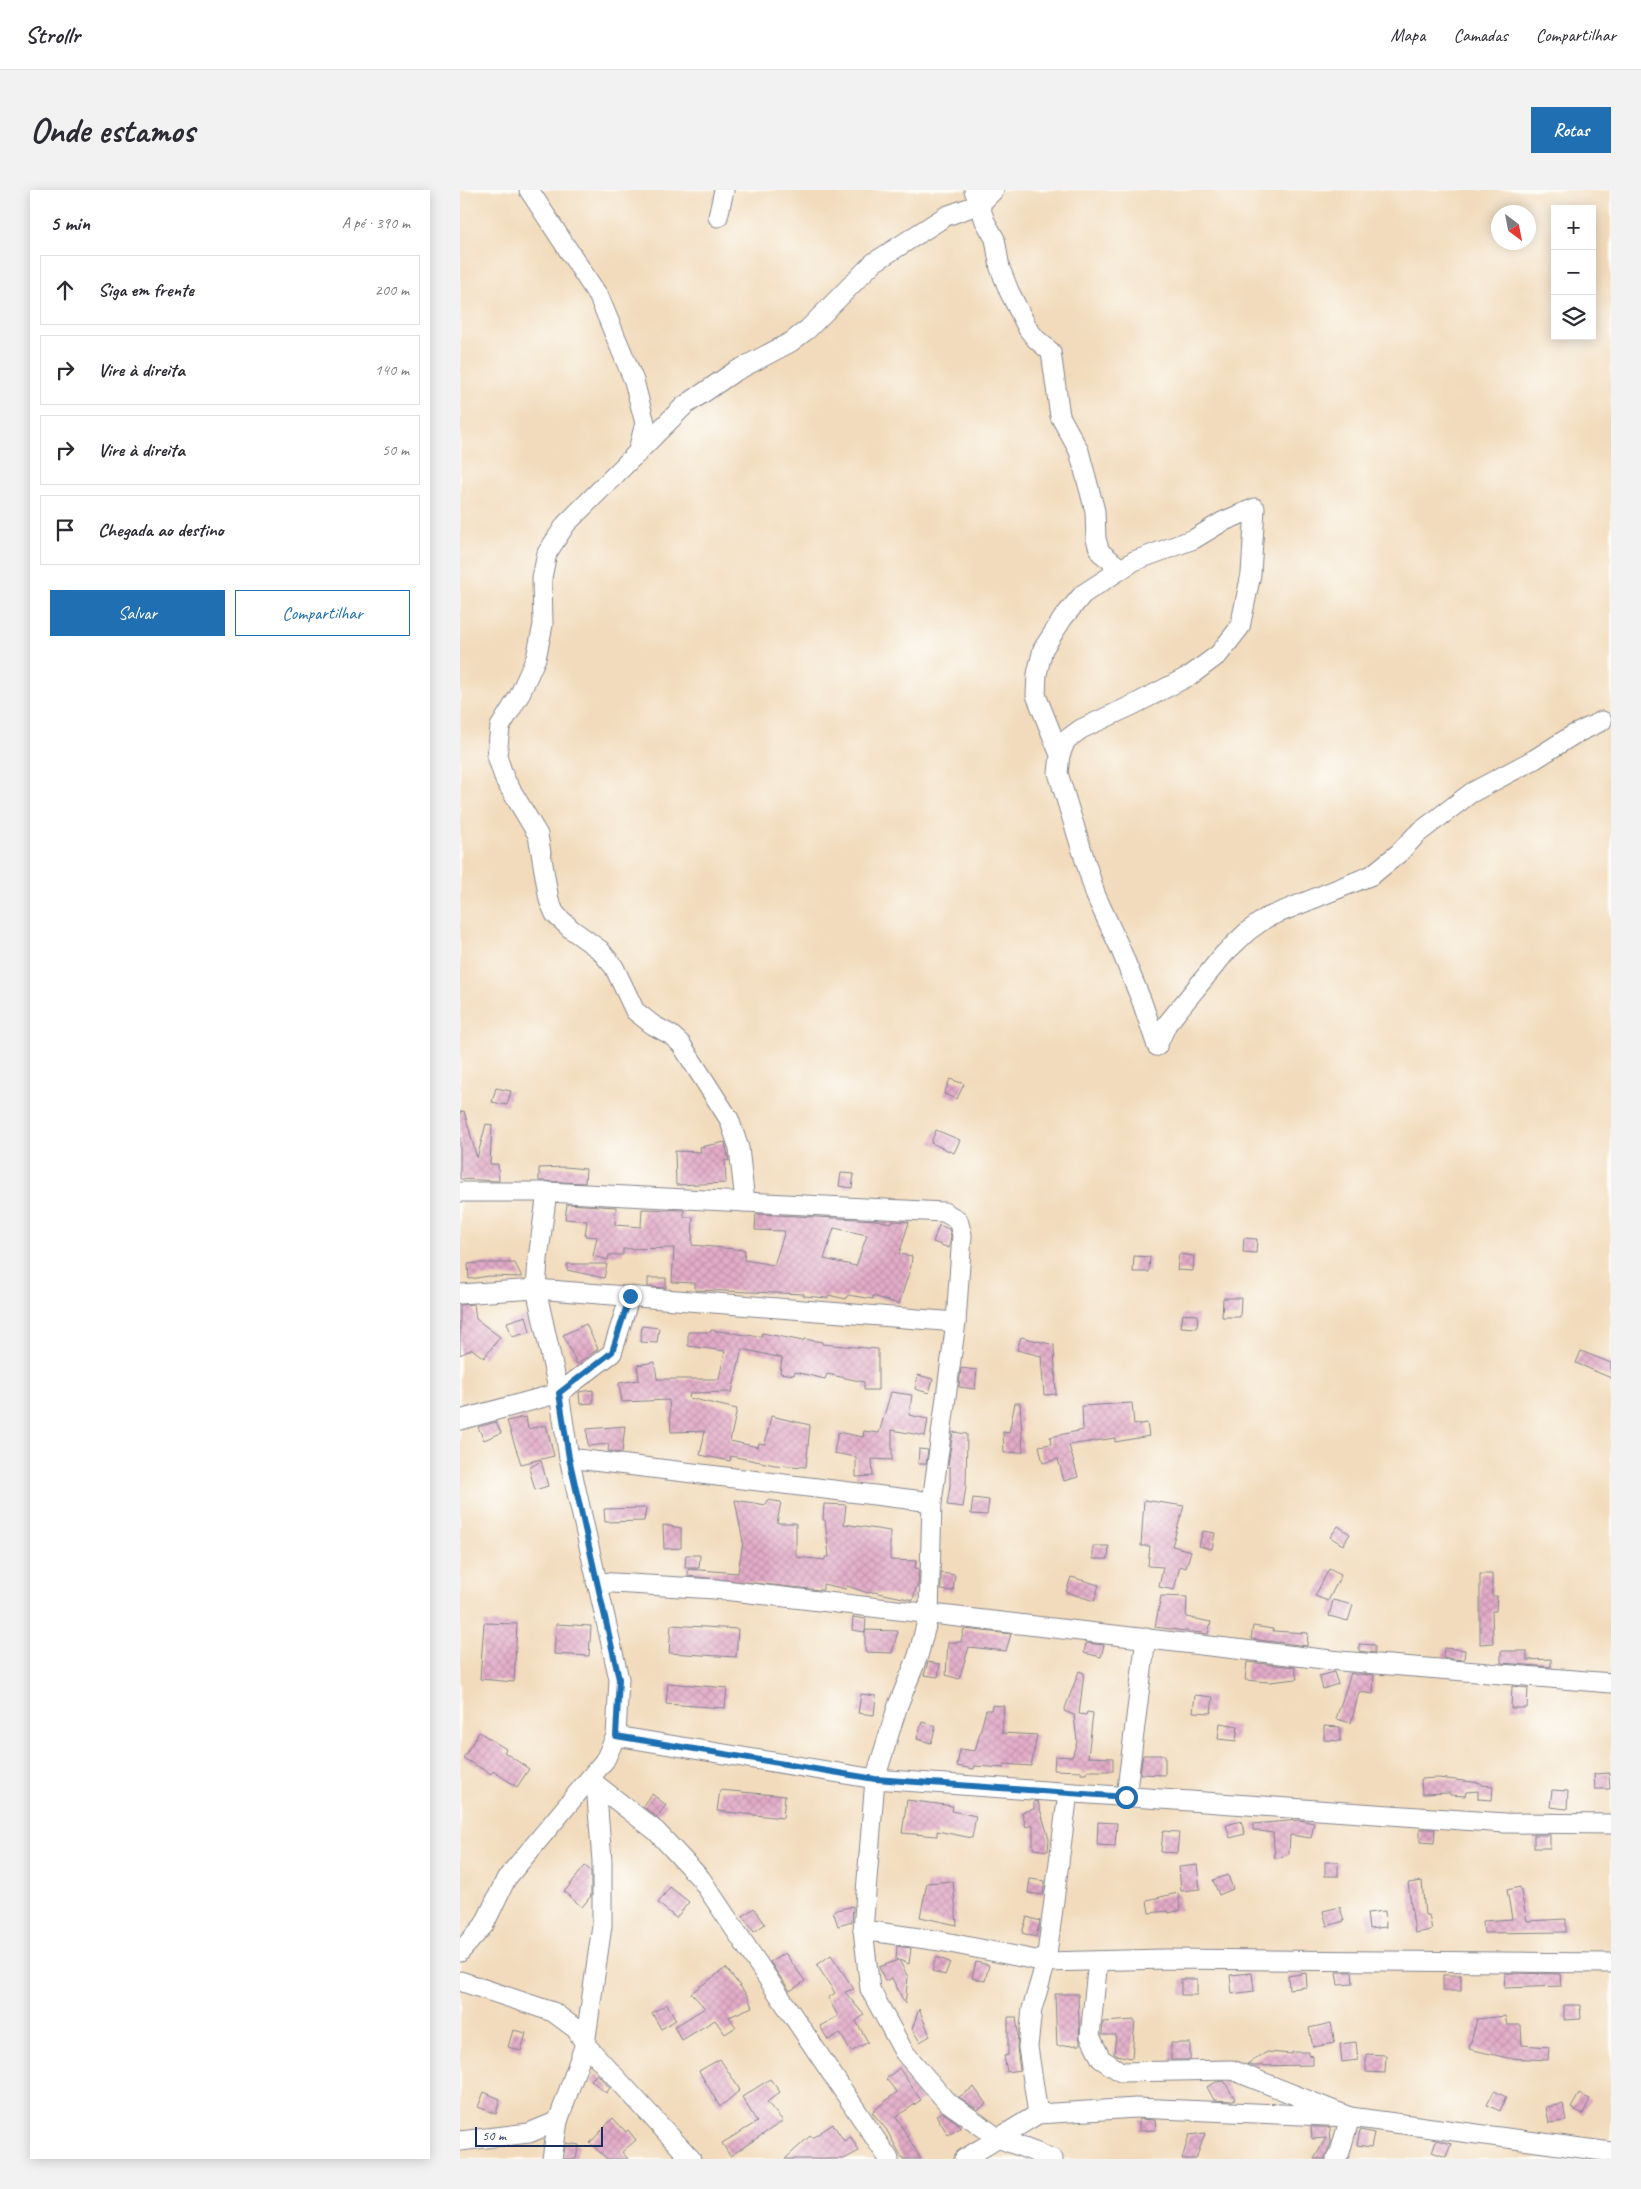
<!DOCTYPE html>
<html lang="pt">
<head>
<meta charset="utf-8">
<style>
	:root { --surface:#fff; --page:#f2f2f3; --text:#2b2b33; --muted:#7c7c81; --line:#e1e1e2; --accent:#1f6fb2 }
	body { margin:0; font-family:Caveat,sans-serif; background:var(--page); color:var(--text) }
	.controls { position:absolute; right:15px; top:15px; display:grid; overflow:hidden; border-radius:0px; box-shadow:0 2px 12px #0003 }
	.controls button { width:45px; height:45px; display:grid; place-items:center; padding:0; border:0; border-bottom:1px solid var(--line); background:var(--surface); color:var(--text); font:25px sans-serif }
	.compass { position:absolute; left:1031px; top:15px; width:45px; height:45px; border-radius:50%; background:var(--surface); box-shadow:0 2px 12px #0003; rotate:148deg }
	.scale { position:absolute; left:15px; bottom:12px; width:128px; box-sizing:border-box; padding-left:5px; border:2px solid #1b2f5e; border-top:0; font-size:14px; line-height:18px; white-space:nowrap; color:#1b2f5e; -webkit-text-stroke:4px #fdfcf7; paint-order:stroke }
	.stop { position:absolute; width:15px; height:15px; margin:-11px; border:4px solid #1f6fb2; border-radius:50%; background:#fff }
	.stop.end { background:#1f6fb2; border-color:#fff; box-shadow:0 1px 5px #0008 }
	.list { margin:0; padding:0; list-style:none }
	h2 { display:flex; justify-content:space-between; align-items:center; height:65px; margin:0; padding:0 20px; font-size:21px }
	h2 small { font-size:16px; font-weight:400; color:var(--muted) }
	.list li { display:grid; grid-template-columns:32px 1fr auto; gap:15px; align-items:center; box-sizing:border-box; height:70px; margin:0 10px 10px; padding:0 10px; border:1px solid var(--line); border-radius:0px }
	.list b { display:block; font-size:19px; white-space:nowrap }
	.list em { font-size:16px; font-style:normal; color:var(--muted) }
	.actions { display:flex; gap:10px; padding:15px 20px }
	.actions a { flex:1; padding:11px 0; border:1px solid var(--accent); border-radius:0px; text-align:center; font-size:18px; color:var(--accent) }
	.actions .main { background:var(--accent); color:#fff }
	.icon { flex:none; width:28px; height:28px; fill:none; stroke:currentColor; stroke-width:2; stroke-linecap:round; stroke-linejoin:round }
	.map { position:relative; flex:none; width:1151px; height:1969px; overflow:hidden; border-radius:0px }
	header { display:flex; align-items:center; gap:30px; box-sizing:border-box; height:70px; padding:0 25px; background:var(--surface); border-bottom:1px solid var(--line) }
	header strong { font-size:24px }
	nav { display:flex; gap:28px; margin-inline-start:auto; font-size:18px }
	.intro { display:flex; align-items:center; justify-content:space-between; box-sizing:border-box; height:120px; padding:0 30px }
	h1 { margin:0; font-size:35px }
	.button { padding:12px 22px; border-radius:0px; background:var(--accent); color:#fff; font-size:18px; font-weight:700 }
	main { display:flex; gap:30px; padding:0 30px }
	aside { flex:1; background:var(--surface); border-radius:0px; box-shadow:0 2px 12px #0003 }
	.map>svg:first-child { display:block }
	.building { fill:url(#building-cross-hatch); fill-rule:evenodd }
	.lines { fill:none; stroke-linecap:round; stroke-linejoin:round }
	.street-casing { stroke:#86858d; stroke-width:21 }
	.street { stroke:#fff; stroke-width:19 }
	.route { stroke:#1f6fb2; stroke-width:6 }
</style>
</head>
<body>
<header>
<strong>Strollr</strong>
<nav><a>Mapa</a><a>Camadas</a><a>Compartilhar</a></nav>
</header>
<div class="intro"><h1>Onde estamos</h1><a class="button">Rotas</a></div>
<main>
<aside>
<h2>5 min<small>A pé · 390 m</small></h2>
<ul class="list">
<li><svg class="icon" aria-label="ahead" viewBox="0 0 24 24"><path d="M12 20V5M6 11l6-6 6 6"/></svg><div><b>Siga em frente</b></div><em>200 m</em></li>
<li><svg class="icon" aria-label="right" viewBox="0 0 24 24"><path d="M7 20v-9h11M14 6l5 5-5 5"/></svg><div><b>Vire à direita</b></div><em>140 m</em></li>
<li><svg class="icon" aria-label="right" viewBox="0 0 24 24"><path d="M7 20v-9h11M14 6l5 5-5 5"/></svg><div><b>Vire à direita</b></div><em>50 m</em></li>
<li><svg class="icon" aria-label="arrive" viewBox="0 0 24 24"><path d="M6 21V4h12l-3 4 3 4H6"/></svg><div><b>Chegada ao destino</b></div></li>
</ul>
<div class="actions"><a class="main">Salvar</a><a>Compartilhar</a></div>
</aside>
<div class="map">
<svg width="1151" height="1969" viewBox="0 0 1151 1969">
	<defs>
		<pattern id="building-cross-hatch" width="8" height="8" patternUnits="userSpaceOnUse" patternTransform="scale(1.25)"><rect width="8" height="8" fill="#e2abc7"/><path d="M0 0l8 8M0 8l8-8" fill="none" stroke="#c193ad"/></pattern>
	</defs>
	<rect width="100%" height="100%" fill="#fdfcf7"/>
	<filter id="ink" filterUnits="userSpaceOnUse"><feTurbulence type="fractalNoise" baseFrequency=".02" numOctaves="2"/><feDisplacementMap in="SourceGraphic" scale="10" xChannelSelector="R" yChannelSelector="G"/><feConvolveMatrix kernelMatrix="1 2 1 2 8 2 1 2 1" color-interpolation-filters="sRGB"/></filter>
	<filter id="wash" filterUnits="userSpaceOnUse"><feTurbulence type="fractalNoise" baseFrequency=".0096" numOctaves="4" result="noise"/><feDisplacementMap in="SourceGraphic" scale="20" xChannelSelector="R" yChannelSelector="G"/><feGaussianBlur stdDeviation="1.12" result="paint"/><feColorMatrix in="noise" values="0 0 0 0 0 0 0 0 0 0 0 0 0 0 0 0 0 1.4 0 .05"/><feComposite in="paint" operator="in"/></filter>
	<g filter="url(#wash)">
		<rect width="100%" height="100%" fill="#f2dbbc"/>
		<g id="blocks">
			<g class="building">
				<polygon points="490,889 504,894 497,909 484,904"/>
				<polygon points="36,898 51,901 47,915 32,912"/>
				<polygon points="4,921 17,968 26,934 32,935 30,974 38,974 39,991 0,989 0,922"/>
				<polygon points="476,940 500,950 494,963 471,953"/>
				<polygon points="265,952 269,971 265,970 266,993 216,995 215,961 241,962 240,957"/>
				<polygon points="105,977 126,979 125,993 79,991 79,978"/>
				<polygon points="381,983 394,984 392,998 379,996"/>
				<path d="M107,1014L156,1017L155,1035L181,1037L182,1019L224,1020V1027H233L232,1055L285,1060L284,1070L314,1075L325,1041L295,1040L296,1024L416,1030L431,1033L432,1031L449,1032L439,1064L452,1066L451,1076L439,1114L413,1106V1109L388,1105L386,1109L368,1105V1108L344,1106V1104L235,1100V1093L212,1092L214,1058L163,1059V1065H149L148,1070L133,1066L137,1047L125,1046L127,1031L105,1029ZM374,1038L407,1045L396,1076L364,1069Z"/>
				<polygon points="479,1035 489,1039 491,1046 489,1058 473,1052"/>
				<polygon points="784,1048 797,1049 796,1063 783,1062"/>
				<polygon points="719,1064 734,1066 733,1081 717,1080"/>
				<polygon points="674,1066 690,1067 689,1082 673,1082"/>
				<polygon points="19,1073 55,1073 62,1087 29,1086 9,1089 8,1074"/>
				<polygon points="107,1074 147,1074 144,1088 107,1080"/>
				<polygon points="188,1088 206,1088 206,1098 188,1097"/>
				<polygon points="763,1108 781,1108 780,1127 762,1127"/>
				<polygon points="14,1114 16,1129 40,1147 24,1168 12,1159 0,1165 0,1115"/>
				<polygon points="723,1124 738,1125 737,1138 721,1137"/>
				<polygon points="66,1126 70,1142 52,1147 47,1132"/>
				<polygon points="126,1134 138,1159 117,1174 103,1145"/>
				<polygon points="182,1136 199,1138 197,1153 180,1152"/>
				<polygon points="251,1140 301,1147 302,1143 343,1151 344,1149 362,1152 362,1154 418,1159 418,1200 404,1200 404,1192 367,1184 365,1189 335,1182 334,1185 320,1183 322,1168 282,1159 272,1202 230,1203 229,1208 277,1219 270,1251 298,1257 299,1253 305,1254 311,1226 350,1235 346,1277 315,1275 271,1266 270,1271 240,1265 245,1241 211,1242 209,1210 162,1212 159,1193 179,1190 177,1175 195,1172 197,1189 259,1189 265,1161 228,1156 228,1142 251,1142"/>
				<polygon points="561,1147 594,1155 596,1204 584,1205 581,1166 557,1160"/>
				<polygon points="1121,1161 1151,1173 1151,1188 1116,1173"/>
				<polygon points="501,1178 517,1180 515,1199 499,1197"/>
				<polygon points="458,1185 473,1189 469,1203 455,1199"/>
				<polygon points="133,1200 133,1213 120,1214 119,1202"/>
				<polygon points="431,1202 452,1205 449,1225 468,1229 465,1246 432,1240 432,1270 412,1269 413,1286 396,1287 396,1267 374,1263 378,1242 403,1247 404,1241 419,1243"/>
				<polygon points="555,1213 560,1213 563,1262 544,1263 543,1242 549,1243"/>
				<polygon points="672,1213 674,1235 687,1233 689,1246 655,1252 655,1248 609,1255 618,1287 604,1291 598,1269 583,1273 579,1256 591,1254 590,1247 623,1240 622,1216"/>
				<polygon points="66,1227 68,1239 86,1235 94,1266 61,1274 47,1231"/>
				<polygon points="36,1232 41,1243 24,1250 18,1237"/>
				<polygon points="165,1236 162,1263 148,1261 149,1254 128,1256 127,1239"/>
				<polygon points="493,1242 507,1244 506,1297 503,1317 487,1315 490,1296 490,1276 488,1275"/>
				<polygon points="459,1259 468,1260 466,1274 458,1274"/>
				<polygon points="81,1271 88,1296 75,1300 69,1278"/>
				<polygon points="513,1308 529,1310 527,1325 511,1324"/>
				<polygon points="275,1310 306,1315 307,1310 321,1312 317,1333 336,1333 336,1367 365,1370 365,1367 369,1367 365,1330 363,1330 364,1314 386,1315 384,1334 430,1341 430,1370 456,1371 455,1378 459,1379 458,1397 456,1397 453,1410 414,1402 408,1403 387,1396 386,1399 363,1394 363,1400 359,1400 228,1386 228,1379 278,1383 283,1352"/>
				<polygon points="684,1310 724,1316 712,1356 731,1361 726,1378 720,1376 714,1400 699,1397 703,1377 688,1376 690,1356 681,1356"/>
				<polygon points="186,1318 184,1331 145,1332 144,1319"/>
				<polygon points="203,1335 221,1338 221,1358 204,1359"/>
				<polygon points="878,1336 890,1344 883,1355 870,1347"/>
				<polygon points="743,1341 755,1343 752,1359 739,1356"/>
				<polygon points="633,1356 649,1356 648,1369 633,1369"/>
				<polygon points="226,1365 240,1365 239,1378 225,1378"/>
				<polygon points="869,1379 881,1385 868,1411 855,1406"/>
				<polygon points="481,1383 495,1385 493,1401 481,1400"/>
				<polygon points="1020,1384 1032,1384 1032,1406 1037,1406 1036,1421 1032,1421 1033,1453 1020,1454"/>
				<polygon points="611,1387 639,1395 634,1411 606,1402"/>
				<polygon points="701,1406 727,1407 726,1427 751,1432 748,1444 695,1437"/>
				<polygon points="873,1410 893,1415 888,1431 869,1426"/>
				<polygon points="393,1427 406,1429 405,1442 392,1440"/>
				<polygon points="24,1433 57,1434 54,1492 20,1489"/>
				<polygon points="96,1434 131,1436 129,1466 94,1464"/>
				<polygon points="211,1435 278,1439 276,1467 209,1463"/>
				<polygon points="793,1436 813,1439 813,1441 848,1443 847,1456 791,1449"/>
				<polygon points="504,1439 551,1444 546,1461 509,1457 499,1489 486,1485 488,1452 501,1452"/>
				<polygon points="405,1440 438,1441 432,1463 405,1462"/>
				<polygon points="626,1453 644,1455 641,1467 624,1463"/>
				<polygon points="899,1454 915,1455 915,1463 899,1461"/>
				<polygon points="984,1458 1005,1460 1004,1470 983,1468"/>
				<polygon points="1041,1461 1067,1461 1067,1470 1091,1469 1091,1477 1041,1473"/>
				<polygon points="468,1472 480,1474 478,1487 464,1485"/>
				<polygon points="787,1472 835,1477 837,1489 809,1492 785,1490"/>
				<polygon points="619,1481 624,1483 619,1524 626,1525 627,1522 633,1523 628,1567 653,1568 653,1581 627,1581 626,1584 621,1584 621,1581 594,1580 595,1566 612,1567 617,1552 614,1525 604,1521"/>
				<polygon points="874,1482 878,1494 863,1499 859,1486"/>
				<polygon points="891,1483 897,1485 897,1484 914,1485 913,1504 899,1502 891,1533 876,1529"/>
				<polygon points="208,1493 267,1498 265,1518 206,1514"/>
				<polygon points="1052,1496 1068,1498 1067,1518 1051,1518"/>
				<polygon points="401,1504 416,1506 414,1525 398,1523"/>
				<polygon points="735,1505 753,1507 751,1523 733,1522"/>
				<polygon points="532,1515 544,1516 542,1543 577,1545 571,1576 544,1574 544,1578 515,1576 514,1579 497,1576 500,1559 515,1561 526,1520 531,1520"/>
				<polygon points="462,1532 476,1536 471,1553 457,1549"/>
				<polygon points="760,1533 778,1536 776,1551 758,1549"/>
				<polygon points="864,1536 880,1537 880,1551 864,1550"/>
				<polygon points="19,1542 46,1559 44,1562 69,1579 57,1597 33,1581 31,1584 3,1568"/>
				<polygon points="683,1565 705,1565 705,1585 680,1584"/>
				<polygon points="1149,1583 1150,1599 1135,1599 1134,1584"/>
				<polygon points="978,1588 1021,1593 1021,1595 1033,1596 1032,1610 1018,1609 1018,1601 1006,1602 1005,1606 990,1605 990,1603 962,1604 961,1589"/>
				<polygon points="260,1600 325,1606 323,1628 257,1621"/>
				<polygon points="1092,1600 1108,1601 1107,1619 1090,1617"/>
				<polygon points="192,1604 206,1615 197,1627 183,1617"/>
				<polygon points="447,1610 493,1616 492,1621 516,1626 512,1648 477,1641 477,1646 442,1643"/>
				<polygon points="574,1611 578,1612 589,1649 588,1661 573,1659 573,1635 566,1637 562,1622 574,1619"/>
				<polygon points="839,1630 854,1633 851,1648 830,1645 829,1664 815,1669 813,1643 793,1640 793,1634"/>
				<polygon points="781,1631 785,1644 770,1648 766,1635"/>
				<polygon points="638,1632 657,1633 655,1656 637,1655"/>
				<polygon points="960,1639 975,1639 974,1653 960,1652"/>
				<polygon points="703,1641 719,1642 717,1663 701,1662"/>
				<rect x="1074" y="1645" width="16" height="13"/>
				<rect x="865" y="1672" width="13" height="14"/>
				<polygon points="737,1675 740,1699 721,1701 719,1677"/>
				<polygon points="125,1676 131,1681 131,1706 122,1717 104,1702"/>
				<polygon points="768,1685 773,1699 759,1705 753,1690"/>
				<polygon points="570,1689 585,1691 583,1705 568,1703"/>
				<polygon points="493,1691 497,1735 460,1727 467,1693"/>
				<polygon points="962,1691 965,1725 969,1725 972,1740 955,1743 948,1693"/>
				<polygon points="210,1697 229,1712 216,1728 198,1713"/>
				<polygon points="1060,1697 1067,1731 1106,1729 1106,1742 1024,1743 1023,1731 1052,1729 1047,1700"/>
				<polygon points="718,1703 721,1720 709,1723 708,1721 689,1723 687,1710"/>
				<polygon points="393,1716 392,1732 378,1736 373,1721"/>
				<polygon points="880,1717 884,1731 867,1736 863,1721"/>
				<polygon points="294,1718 305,1734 294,1742 283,1726"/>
				<polygon points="925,1721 926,1737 909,1739 907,1723"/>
				<polygon points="567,1727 580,1731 576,1747 562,1743"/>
				<polygon points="437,1756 451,1758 449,1774 439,1770 448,1787 445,1814 432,1788 425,1791 419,1777 438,1770 436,1769"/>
				<polygon points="325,1763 345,1791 330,1801 310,1772"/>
				<polygon points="371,1765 394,1799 385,1802 404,1825 396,1831 408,1852 391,1862 380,1843 368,1850 360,1836 378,1826 368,1808 375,1803 357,1775"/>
				<polygon points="476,1767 490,1772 485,1785 472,1781"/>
				<polygon points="516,1772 529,1775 525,1791 512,1788"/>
				<polygon points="266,1778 287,1805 292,1817 269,1827 276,1837 265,1844 255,1830 222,1850 214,1837 245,1818 231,1803"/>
				<polygon points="876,1782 892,1782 893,1794 878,1795"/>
				<polygon points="792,1783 794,1801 772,1804 770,1785"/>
				<polygon points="846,1783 847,1797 829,1799 828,1786"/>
				<polygon points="1045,1783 1100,1784 1101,1796 1044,1798"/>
				<rect x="983" y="1785" width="18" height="16"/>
				<rect x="721" y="1789" width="16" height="16"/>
				<polygon points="595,1804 618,1804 620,1855 597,1856"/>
				<polygon points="207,1814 216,1830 201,1839 192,1823"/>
				<polygon points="1104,1815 1120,1815 1121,1829 1104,1830"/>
				<polygon points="459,1819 470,1846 460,1852 452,1839"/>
				<polygon points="1045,1826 1047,1835 1061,1835 1062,1855 1089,1857 1088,1870 1048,1868 1009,1859 1017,1829"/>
				<polygon points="548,1827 556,1827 558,1842 557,1858 560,1880 547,1882 544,1866 548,1865"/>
				<polygon points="675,1830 672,1868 656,1865 654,1864 656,1845 642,1845 643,1832"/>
				<polygon points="871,1833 875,1853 853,1857 849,1838"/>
				<polygon points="53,1840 66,1843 61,1861 48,1857"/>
				<polygon points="896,1852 898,1870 882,1872 880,1854"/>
				<rect x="711" y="1853" width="19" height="17"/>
				<polygon points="807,1862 832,1864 832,1862 849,1862 849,1865 853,1866 853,1875 793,1876 787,1874"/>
				<polygon points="906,1864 926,1865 925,1883 906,1882"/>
				<polygon points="260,1869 280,1900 260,1917 239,1881"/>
				<polygon points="439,1878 461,1910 436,1927 461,1969 443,1969 426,1939 412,1922 437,1902 426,1889"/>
				<polygon points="137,1884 150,1898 146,1903 131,1890"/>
				<polygon points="310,1889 320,1902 307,1912 323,1931 270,1966 262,1953 297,1932 282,1907"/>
				<polygon points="764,1891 775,1909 772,1911 754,1910 747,1897 756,1892"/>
				<polygon points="514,1897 526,1914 518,1920 499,1907"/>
				<polygon points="1034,1901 1046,1907 1040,1921 1027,1915"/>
				<polygon points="24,1902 40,1909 36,1924 18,1917"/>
				<polygon points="1119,1904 1130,1909 1123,1924 1111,1918"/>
				<polygon points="1103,1914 1106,1931 1089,1933 1086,1917"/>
				<polygon points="482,1922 498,1933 500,1938 488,1945 476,1925"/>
				<polygon points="153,1928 166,1942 168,1940 176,1950 162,1962 168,1969 147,1969 130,1953"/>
				<polygon points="679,1929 695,1930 696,1940 679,1941"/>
				<polygon points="373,1934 384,1951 391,1947 399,1961 384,1969 325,1969 350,1946 352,1948"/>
				<polygon points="851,1937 870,1937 871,1952 865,1969 854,1969 866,1948 852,1949"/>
				<polygon points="900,1940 914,1943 911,1957 897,1955"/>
				<polygon points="745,1943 736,1969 722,1969 729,1945"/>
				<polygon points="976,1950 991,1954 986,1967 972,1962"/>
				<polygon points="106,1953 119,1955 116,1969 103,1969"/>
			</g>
		</g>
	</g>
	<g filter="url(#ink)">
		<use href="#blocks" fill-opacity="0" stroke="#86858d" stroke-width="1"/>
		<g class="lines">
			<g class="street-casing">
				<g id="street">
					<polyline points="69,0 139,107 174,191 185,233 177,264"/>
					<polyline points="514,0 525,31 535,49 540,78 549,101 568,139 576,149 591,162 600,226 619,261 635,321 636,349 640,362 661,379"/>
					<polyline points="258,27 264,0"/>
					<polyline points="600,565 576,505 577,484 583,459 603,428 623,404 674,371 734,349 762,332 795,318 791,384 780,437 759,464 731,485 673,515 621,539 606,550 600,565 598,583 636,706 660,758 682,812 697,856"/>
					<polyline points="697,856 707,834 764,764 788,741 806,728 912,685 939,663 957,644 1011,603 1075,569 1113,545 1142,531"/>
					<polyline points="0,1002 87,1002 484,1022 498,1030 502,1045 496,1132 472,1312 469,1424 458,1466 438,1515 415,1589 403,1740 410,1799 444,1862 486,1911 538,1948 593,1969"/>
					<polyline points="285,1012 279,958 269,929 221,854 211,845 193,835 175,821 154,777 140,760 111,739 95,724 89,710 78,645 45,590 37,566 40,537 59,506 76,468 83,435 82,388 87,363 106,334 224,216 274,182 331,152 348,139 413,73 486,26 520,14 534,0"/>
					<polyline points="0,1104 76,1099 496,1132"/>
					<polyline points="0,1230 99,1203 152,1163 170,1106"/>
					<polyline points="109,1268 472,1312"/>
					<polyline points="136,1392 255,1399 880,1471 1151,1493"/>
					<polyline points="156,1546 415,1589 1045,1633 1151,1634"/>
					<polyline points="129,1589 196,1641 241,1689 429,1969"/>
					<polyline points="666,1607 686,1448"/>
					<polyline points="403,1740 480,1751 586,1772 705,1769 1151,1773"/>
					<polyline points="0,1762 24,1735 46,1689 145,1570 156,1546 159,1489 109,1268 99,1203 76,1099 78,1069 87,1002"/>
					<polyline points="638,1771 630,1846 641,1869 661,1882 772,1880 890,1927 880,1962 876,1969"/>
					<polyline points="0,1791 93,1822 116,1839 125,1854 231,1969"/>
					<polyline points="578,1924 568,1857 572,1819 586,1772 608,1603"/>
					<polyline points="0,1951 69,1943 98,1931"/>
					<polyline points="92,1969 98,1931 125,1854 142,1736 142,1671 136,1594"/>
					<polyline points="504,1969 578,1924 676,1918 890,1927 1151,1962"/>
				</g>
			</g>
			<use href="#street" class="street"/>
		</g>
	</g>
	<g class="lines" filter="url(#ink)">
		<polyline class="route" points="170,1106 152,1162 99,1203 109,1268 159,1489 156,1546 415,1589 666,1607"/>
	</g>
</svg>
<div class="controls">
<button>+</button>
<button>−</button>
<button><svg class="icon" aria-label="layers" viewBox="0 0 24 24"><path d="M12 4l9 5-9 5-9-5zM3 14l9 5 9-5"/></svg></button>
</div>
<svg class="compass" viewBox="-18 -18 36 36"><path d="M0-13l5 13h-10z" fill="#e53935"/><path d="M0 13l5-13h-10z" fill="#7c7c81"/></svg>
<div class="scale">50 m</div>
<div class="stop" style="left:666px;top:1607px"></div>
<div class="stop end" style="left:170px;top:1106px"></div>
</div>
</main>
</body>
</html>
